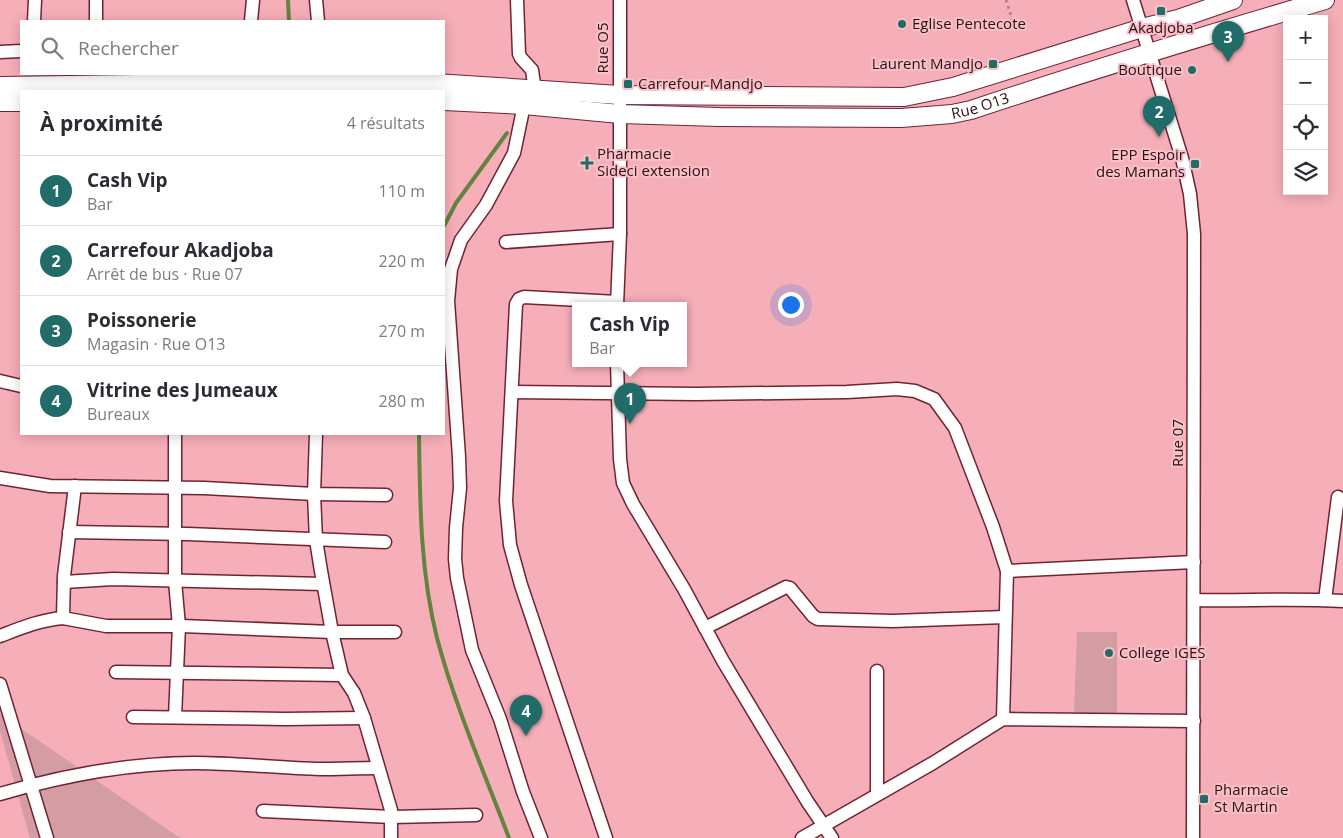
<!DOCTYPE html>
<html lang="fr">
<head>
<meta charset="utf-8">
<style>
	:root { --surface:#fff; --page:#f7f7f7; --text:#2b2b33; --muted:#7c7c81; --line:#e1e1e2; --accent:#216c68 }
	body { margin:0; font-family:"Open Sans",sans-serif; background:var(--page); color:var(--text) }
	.controls { position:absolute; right:15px; top:15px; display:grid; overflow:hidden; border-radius:0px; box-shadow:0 2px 12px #0003 }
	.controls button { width:45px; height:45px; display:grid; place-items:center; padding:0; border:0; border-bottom:1px solid var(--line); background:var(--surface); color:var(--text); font:25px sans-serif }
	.you { position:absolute; left:790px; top:304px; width:18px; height:18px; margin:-12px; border:4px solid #fff; border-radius:50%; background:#1a73e8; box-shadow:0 0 0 8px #1a73e833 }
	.badge { display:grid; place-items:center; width:32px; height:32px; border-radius:50%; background:var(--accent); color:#fff; font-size:16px; font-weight:700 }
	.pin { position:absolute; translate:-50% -41px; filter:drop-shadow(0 1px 2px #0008) }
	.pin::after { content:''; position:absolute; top:26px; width:18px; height:15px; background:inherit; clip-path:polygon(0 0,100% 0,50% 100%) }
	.popup { position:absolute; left:572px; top:302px; width:115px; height:65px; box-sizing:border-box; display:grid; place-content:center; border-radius:0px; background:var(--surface); filter:drop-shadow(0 1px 4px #0005); font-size:16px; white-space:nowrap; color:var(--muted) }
	.popup b { font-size:19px; color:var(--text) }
	.popup::after { content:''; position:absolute; left:50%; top:100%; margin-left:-10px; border:10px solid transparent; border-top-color:var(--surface) }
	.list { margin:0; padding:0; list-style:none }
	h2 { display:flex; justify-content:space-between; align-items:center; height:65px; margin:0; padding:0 20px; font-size:21px }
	h2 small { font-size:16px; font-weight:400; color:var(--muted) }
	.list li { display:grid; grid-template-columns:32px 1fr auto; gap:15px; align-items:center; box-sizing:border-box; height:70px; padding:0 20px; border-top:1px solid var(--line) }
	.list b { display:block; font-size:19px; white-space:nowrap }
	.list p { margin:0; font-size:16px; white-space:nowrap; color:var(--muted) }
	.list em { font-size:16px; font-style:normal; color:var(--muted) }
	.icon { flex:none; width:28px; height:28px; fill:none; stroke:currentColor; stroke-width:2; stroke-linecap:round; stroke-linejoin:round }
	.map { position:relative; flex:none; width:1343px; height:838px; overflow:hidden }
	.search { position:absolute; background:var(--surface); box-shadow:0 2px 12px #0003; left:20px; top:20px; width:425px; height:55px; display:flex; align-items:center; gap:12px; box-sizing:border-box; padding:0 18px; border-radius:0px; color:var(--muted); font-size:19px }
	.panel { position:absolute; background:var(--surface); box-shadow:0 2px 12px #0003; left:20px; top:90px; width:425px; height:345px; border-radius:0px }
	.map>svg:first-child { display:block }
	.green { fill:#d49ca3 }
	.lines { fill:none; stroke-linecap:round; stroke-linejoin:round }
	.stream { stroke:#63833f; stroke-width:4 }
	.minor-casing { stroke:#6f2435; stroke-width:15 }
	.secondary-casing { stroke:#6f2435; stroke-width:20 }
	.path { stroke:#b0767f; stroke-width:2.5; stroke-dasharray:2.5 4; stroke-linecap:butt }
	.minor { stroke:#fff; stroke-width:12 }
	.secondary { stroke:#fff; stroke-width:18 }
	.poi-dot { fill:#216c68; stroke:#f8c1c8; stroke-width:2 }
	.labels { text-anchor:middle; stroke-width:4; stroke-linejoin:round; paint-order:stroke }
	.poi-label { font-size:15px; fill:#2e0e15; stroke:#f8c1c8; text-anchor:start }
	.street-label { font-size:15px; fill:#2e0e15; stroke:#f8c1c8 }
</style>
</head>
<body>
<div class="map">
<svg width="1343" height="838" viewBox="0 0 1343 838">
	<rect width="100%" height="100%" fill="#f6aeb8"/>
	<g class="green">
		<polygon points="1077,632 1117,632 1117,713 1074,713"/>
		<polygon points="0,714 180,838 30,838 0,731"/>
	</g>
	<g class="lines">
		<g class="stream">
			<polyline points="288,0 289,21"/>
			<polyline points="444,226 456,203 507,133"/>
			<path d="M419,434C420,502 420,571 437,638C455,706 484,772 509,838"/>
		</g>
		<g class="minor-casing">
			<g id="minor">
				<polyline points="316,0 318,21"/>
				<polyline points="517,0 519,54 521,58 532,70 535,91"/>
				<polyline points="1133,0 1182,158 1190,194 1194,234 1193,838"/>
				<polyline points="34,21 35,0"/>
				<polyline points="96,21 96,0"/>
				<polyline points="251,21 253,0"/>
				<polyline points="0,52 21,51"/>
				<polyline points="524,105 514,153 486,205 461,240 451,269 448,301 459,457 460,488 456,528 455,559 457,578 472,650 500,719 523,792 541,838"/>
				<polyline points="506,242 620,234"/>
				<polyline points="617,305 620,234 620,0"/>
				<polyline points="617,363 620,459 623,483 633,504 684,589 723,661 807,801 832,838"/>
				<polyline points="0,381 21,386"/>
				<polyline points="512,392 696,394 847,392 897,389 915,391 934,399 955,428 993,527 1007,571 1003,719"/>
				<polyline points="316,434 314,494 316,540 321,571 332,632 342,675 354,693 364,718 391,810 391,838"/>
				<polyline points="0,478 50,486 204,488 314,494 386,495"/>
				<polyline points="69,532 188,534 385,542"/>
				<polyline points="1007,571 1194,562"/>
				<polyline points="64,582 113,579 323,584"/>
				<path d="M1194,600C1244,601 1293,598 1343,601"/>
				<polyline points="1325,600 1338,497"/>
				<polyline points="63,618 106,626 182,626 332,632 395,632"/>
				<polyline points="705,628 786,587 790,588 813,616 818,619 893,621 1005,617"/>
				<path d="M0,636C21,628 40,620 63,618L64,576L75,486"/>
				<polyline points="116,672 342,675"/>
				<polyline points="0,684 47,838"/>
				<polyline points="133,717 285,719 364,718"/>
				<polyline points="175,717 179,626 175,581 175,434"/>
				<path d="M0,794C61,776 131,763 195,763C237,763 279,768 320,769C339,769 359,768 378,768"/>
				<polyline points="877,794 877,671"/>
				<polyline points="263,811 392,817 476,815"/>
				<polyline points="606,838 521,585 510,545 506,501 516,304 519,299 524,297 617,302"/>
				<polyline points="802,838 933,763 1003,719 1194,721"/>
			</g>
		</g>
		<g class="secondary-casing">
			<g id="secondary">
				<polyline points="0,86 275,82 435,83 619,95 904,97 953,87 1142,28 1178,19 1233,0"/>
				<path id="s1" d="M444,101L524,105L620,114L719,117L901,118L952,114L971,110C1088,71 1206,35 1325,0"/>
				<polyline points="0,102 21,102"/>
			</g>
		</g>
		<polyline class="path" points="1006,0 1014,25"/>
		<use href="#minor" class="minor"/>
		<use href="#secondary" class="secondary"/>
	</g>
	<g class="poi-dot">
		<rect x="1156" y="6" width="10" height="10" rx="2.5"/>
		<circle cx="902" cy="24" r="5"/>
		<rect x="988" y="59" width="10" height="10" rx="2.5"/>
		<circle cx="1192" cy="70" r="5"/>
		<rect x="623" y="79" width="10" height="10" rx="2.5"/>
		<path d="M584.5 155.5h5v5h5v5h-5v5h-5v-5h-5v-5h5z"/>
		<rect x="1190" y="159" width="10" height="10" rx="2.5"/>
		<circle cx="1109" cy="653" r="5"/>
		<rect x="1199" y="794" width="10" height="10" rx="2.5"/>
	</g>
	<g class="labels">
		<g class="poi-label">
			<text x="912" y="29">Eglise Pentecote</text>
			<text x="1161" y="33" text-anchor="middle">Akadjoba</text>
			<text x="983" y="69" text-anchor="end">Laurent Mandjo</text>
			<text x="1182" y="75" text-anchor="end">Boutique</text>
			<text x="638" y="89">Carrefour Mandjo</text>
			<text x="597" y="159">Pharmacie<tspan x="597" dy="17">Sideci extension</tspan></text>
			<text x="1185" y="160" text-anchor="end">EPP Espoir<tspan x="1185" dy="17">des Mamans</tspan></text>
			<text x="1119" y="658">College IGES</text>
			<text x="1214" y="795">Pharmacie<tspan x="1214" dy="17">St Martin</tspan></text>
		</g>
		<g class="street-label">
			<text transform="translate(603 48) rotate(-90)" y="5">Rue O5</text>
			<text dy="5" stroke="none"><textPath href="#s1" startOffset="538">Rue O13</textPath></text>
			<text transform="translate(1178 443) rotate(-90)" y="5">Rue 07</text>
		</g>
	</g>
</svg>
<div class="controls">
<button>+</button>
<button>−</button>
<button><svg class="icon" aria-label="locate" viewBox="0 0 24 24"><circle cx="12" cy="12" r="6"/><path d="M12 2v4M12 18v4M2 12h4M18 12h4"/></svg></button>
<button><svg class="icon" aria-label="layers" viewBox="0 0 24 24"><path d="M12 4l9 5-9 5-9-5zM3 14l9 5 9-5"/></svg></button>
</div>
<div class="you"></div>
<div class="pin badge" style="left:630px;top:424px">1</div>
<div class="popup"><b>Cash Vip</b>Bar</div>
<div class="pin badge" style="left:1159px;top:137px">2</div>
<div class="pin badge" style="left:1228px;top:62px">3</div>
<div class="pin badge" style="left:526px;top:736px">4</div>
<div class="search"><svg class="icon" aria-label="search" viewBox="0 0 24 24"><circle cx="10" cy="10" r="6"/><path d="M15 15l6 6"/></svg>Rechercher</div>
<section class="panel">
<h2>À proximité<small>4 résultats</small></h2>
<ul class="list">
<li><span class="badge">1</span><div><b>Cash Vip</b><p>Bar</p></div><em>110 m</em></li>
<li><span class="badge">2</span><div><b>Carrefour Akadjoba</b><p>Arrêt de bus · Rue 07</p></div><em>220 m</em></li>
<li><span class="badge">3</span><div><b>Poissonerie</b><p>Magasin · Rue O13</p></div><em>270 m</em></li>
<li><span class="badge">4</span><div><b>Vitrine des Jumeaux</b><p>Bureaux</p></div><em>280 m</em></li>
</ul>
</section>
</div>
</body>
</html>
